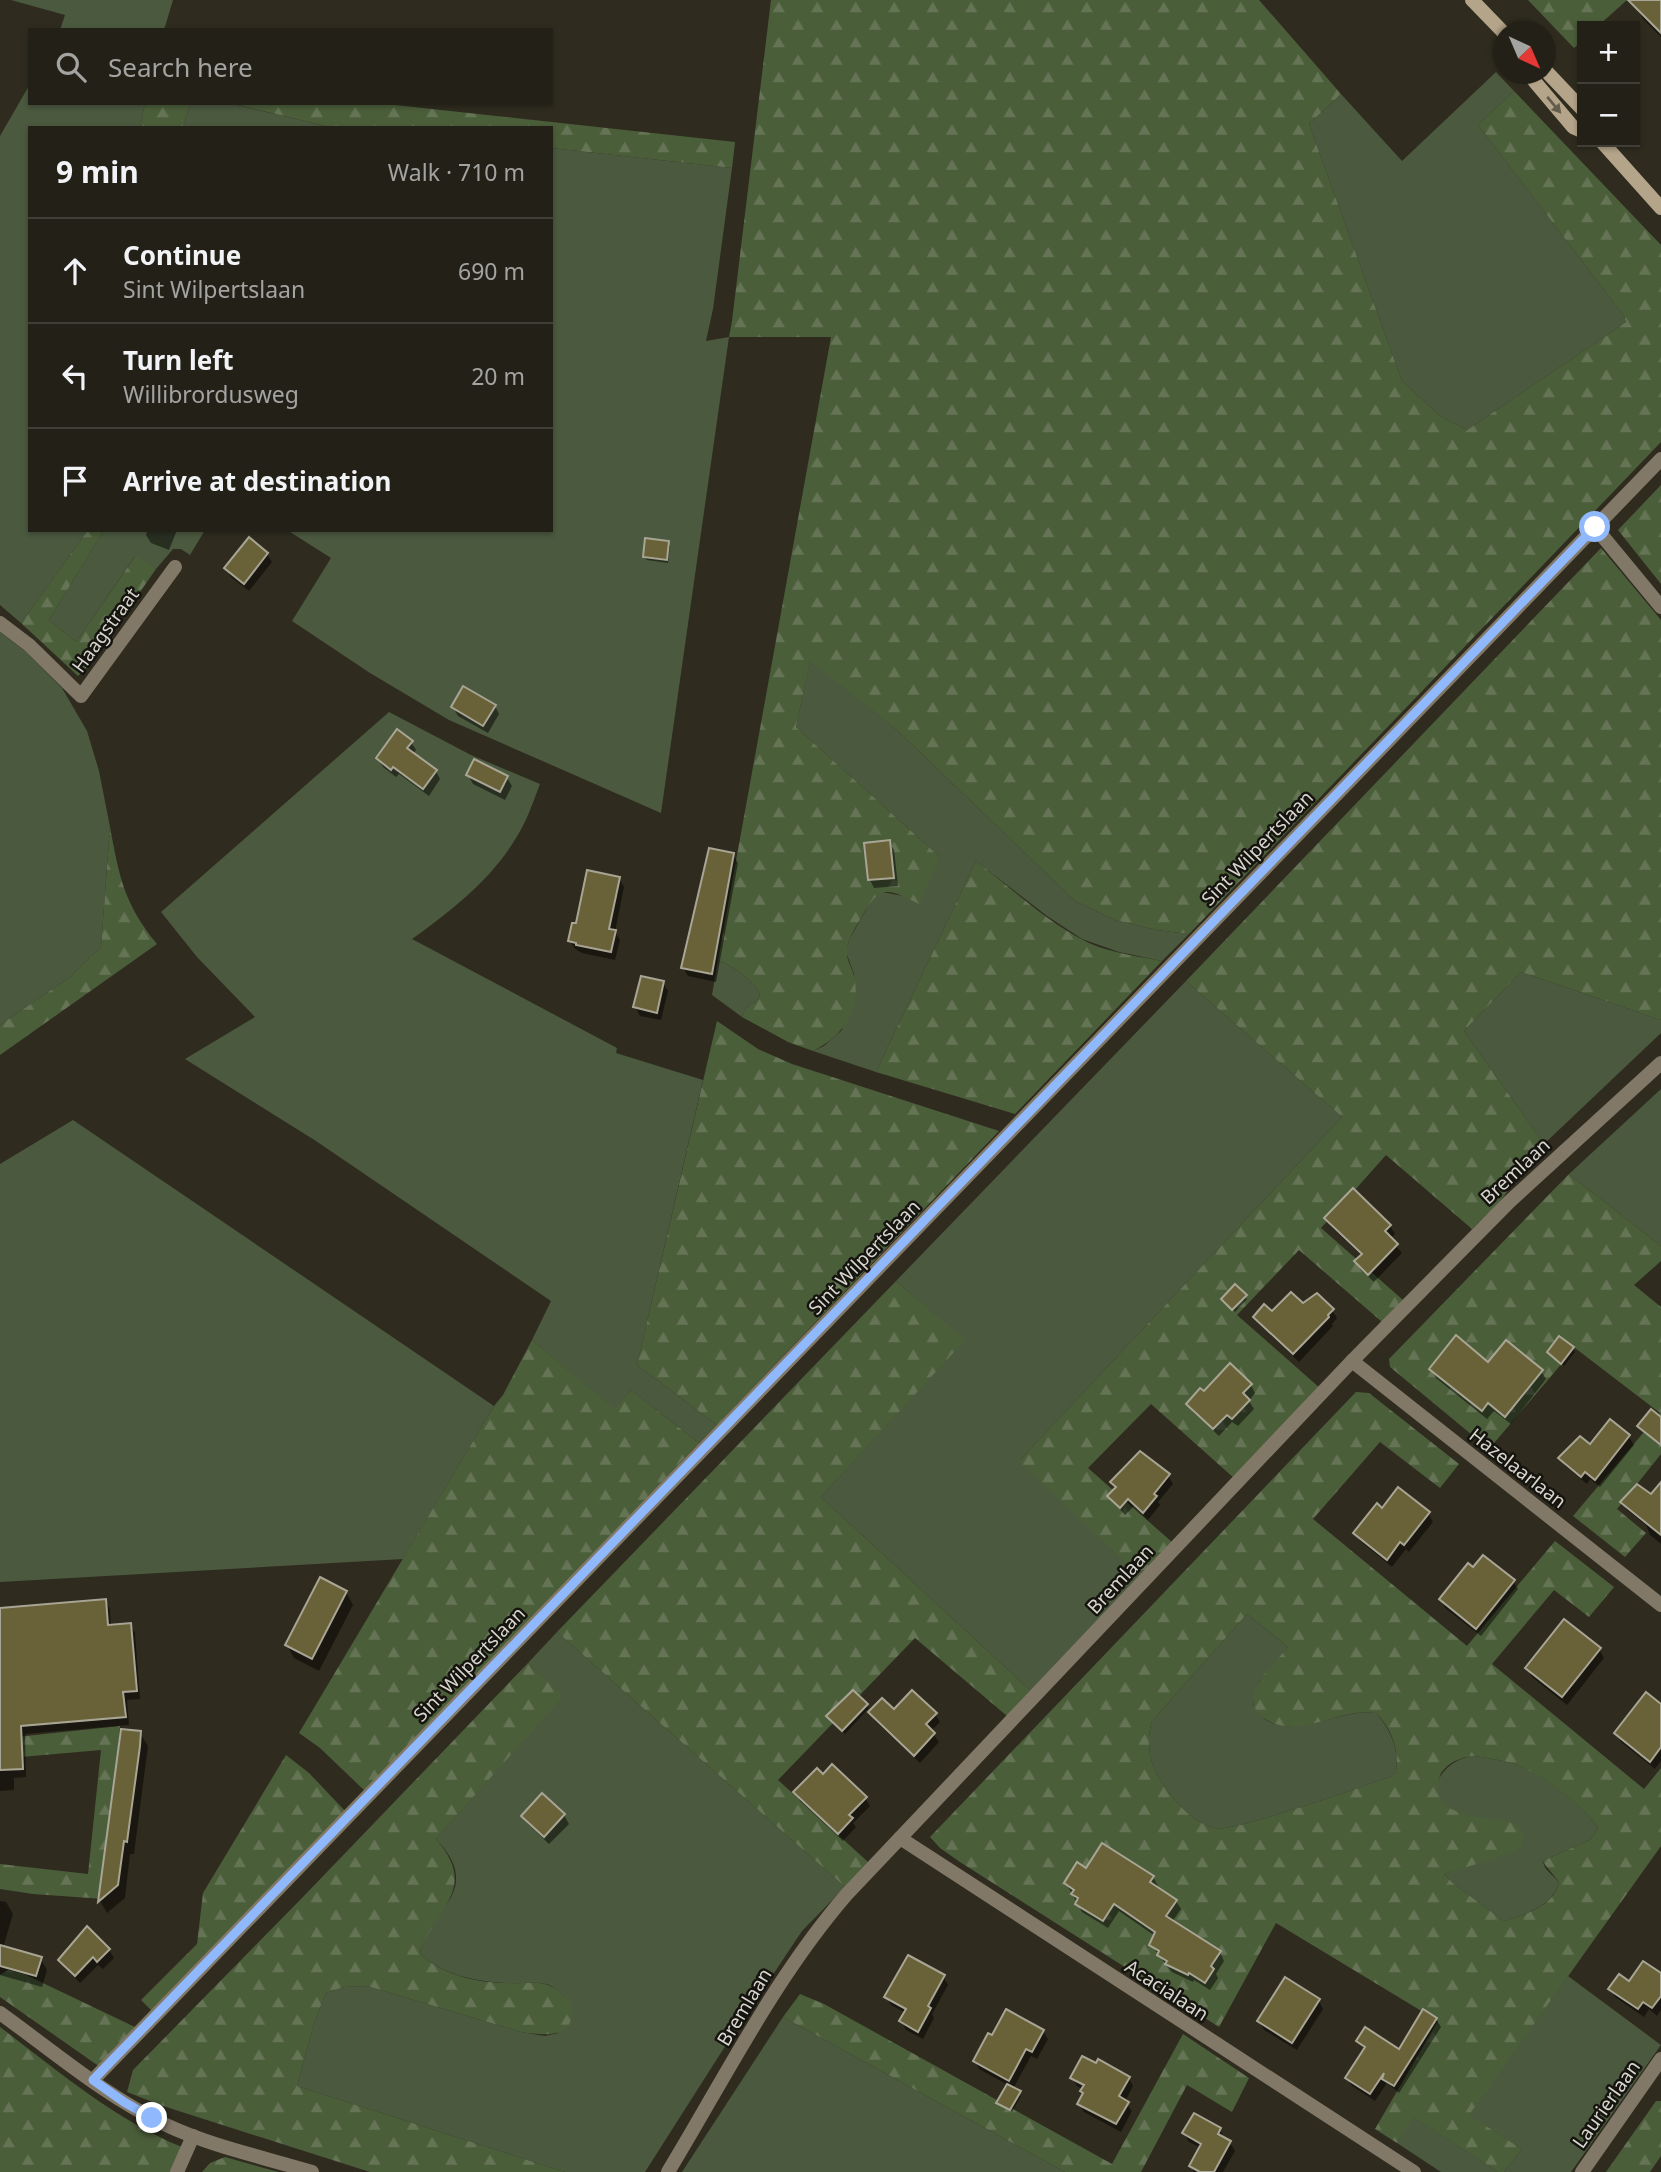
<!DOCTYPE html>
<html lang="en">
<head>
<meta charset="utf-8">
<style>
	:root { --surface:#232117; --page:#2f2e24; --text:#f1f3f6; --muted:#a3a3a1; --line:#403e36 }
	body { margin:0; font-family:"Noto Sans",sans-serif; background:var(--page); color:var(--text) }
	.controls { position:absolute; right:21px; top:21px; display:grid; overflow:hidden; border-radius:0px; box-shadow:0 2px 5px #0004 }
	.controls button { width:63px; height:63px; display:grid; place-items:center; padding:0; border:0; border-bottom:2px solid var(--line); background:var(--surface); color:var(--text); font:35px sans-serif }
	.compass { position:absolute; left:1493px; top:21px; width:63px; height:63px; border-radius:50%; background:var(--surface); box-shadow:0 2px 5px #0004; rotate:136deg }
	.stop { position:absolute; width:21px; height:21px; margin:-16px; border:5px solid #90b8fd; border-radius:50%; background:#fff }
	.stop.end { background:#90b8fd; border-color:#fff; box-shadow:0 2px 7px #0008 }
	.list { margin:0; padding:0; list-style:none }
	h2 { display:flex; justify-content:space-between; align-items:center; height:91px; margin:0; padding:0 28px; font-size:30px }
	h2 small { font-size:23px; font-weight:400; color:var(--muted) }
	.list li { display:grid; grid-template-columns:46px 1fr auto; gap:21px; align-items:center; box-sizing:border-box; height:105px; padding:0 28px; border-top:2px solid var(--line) }
	.list b { display:block; font-size:26px; white-space:nowrap }
	.list p { margin:0; font-size:23px; white-space:nowrap; color:var(--muted) }
	.list em { font-size:23px; font-style:normal; color:var(--muted) }
	.icon { flex:none; width:38px; height:38px; fill:none; stroke:currentColor; stroke-width:2; stroke-linecap:round; stroke-linejoin:round }
	.map { position:relative; flex:none; width:1661px; height:2172px; overflow:hidden }
	.search { position:absolute; background:var(--surface); box-shadow:0 2px 5px #0004; left:28px; top:28px; width:525px; height:77px; display:flex; align-items:center; gap:18px; box-sizing:border-box; padding:0 24px; border-radius:0px; color:var(--muted); font-size:26px }
	.panel { position:absolute; background:var(--surface); box-shadow:0 2px 5px #0004; left:28px; top:126px; width:525px; height:406px; border-radius:0px }
	.map>svg:first-child { display:block }
	.grass { fill:#4b593f }
	.forest { fill:url(#forest-firs); fill-rule:evenodd }
	.shadow { fill:#0007 }
	.building { fill:#696138; stroke:#a8a595; stroke-width:2 }
	.lines { fill:none; stroke-linecap:round; stroke-linejoin:round }
	.minor { stroke:#827868; stroke-width:14 }
	.secondary { stroke:#b4a48a; stroke-width:14 }
	.oneway { fill:#645c4c }
	.route { stroke:#90b8fd; stroke-width:9 }
	.labels { text-anchor:middle; stroke-width:5; stroke-linejoin:round; paint-order:stroke }
	.street-label { font-size:19px; fill:#d8d6ce; stroke:#15140e }
</style>
</head>
<body>
<div class="map">
<svg width="1661" height="2172" viewBox="0 0 1661 2172">
	<defs>
		<pattern id="forest-firs" width="22" height="20" patternUnits="userSpaceOnUse" patternTransform="scale(1.75)"><rect width="22" height="20" fill="#4b5e3a"/><path d="M5 1l3.5 6h-7zM16 11l3.5 6h-7z" fill="#647455"/></pattern>
	</defs>
	<rect width="100%" height="100%" fill="#2f2c1f"/>
	<g class="grass">
		<polygon points="11,0 173,0 164,30 60,30 65,15"/>
		<polygon points="1496,72 1514,91 1478,125 1624,316 1626,322 1467,430 1440,416 1402,381 1309,124 1341,94 1402,161"/>
		<polygon points="30,84 30,103 145,103 140,128 30,128 30,530 88,530 21,623 0,605 0,136"/>
		<polygon points="190,103 229,103 334,128 183,128"/>
		<polygon points="551,148 732,168 713,309 706,341 729,337 661,813 449,720 370,673 292,621 331,558 287,530 551,530"/>
		<polygon points="104,530 205,530 190,555 181,549 173,549 156,569 135,556 76,642 49,620"/>
		<polygon points="0,632 25,651 62,688 87,731 99,771 110,827 101,947 70,977 0,1025"/>
		<polygon points="810,660 898,731 1075,901 1115,920 1157,930 1189,934 1162,961 1119,952 1082,939 1047,916 976,861 876,1072 813,1051 824,1046 842,1030 854,974 846,952 849,940 872,899 882,892 903,896 940,857 796,727"/>
		<path d="M389,712L471,755L540,784C533,802 527,821 516,838C491,880 451,911 412,939L617,1048L616,1053L703,1080L637,1365L717,1425L699,1443L631,1390L614,1410L532,1340L551,1301L316,1141L185,1059L255,1017L197,957L161,912Z"/>
		<path d="M718,960C736,968 749,977 760,993L759,998L745,1009L742,1017L712,995Z"/>
		<polygon points="1521,972 1661,1020 1661,1033 1544,1144 1464,1031"/>
		<polygon points="1186,981 1342,1117 1020,1460 1140,1577 1031,1691 821,1497 964,1340 896,1281"/>
		<polygon points="1661,1089 1661,1246 1569,1174"/>
		<polygon points="73,1120 494,1406 403,1559 0,1582 0,1164"/>
		<path d="M1247,1614L1288,1647L1259,1682L1253,1704C1276,1752 1340,1706 1376,1713C1391,1730 1399,1748 1396,1772L1390,1777C1362,1786 1234,1833 1214,1828C1193,1822 1177,1804 1165,1787C1150,1767 1145,1745 1152,1721Z"/>
		<path d="M557,1632L845,1887L802,1931L724,2048L645,2172H565L297,2086L314,2023L326,1993L344,1987L367,1986L521,2032L545,2036L558,2033L564,1996C558,1992 553,1985 546,1984C534,1981 519,1984 507,1983C478,1982 441,1975 420,1953C428,1909 486,1892 436,1839L562,1696L528,1663Z"/>
		<path d="M1474,1756C1489,1758 1503,1760 1517,1765C1539,1772 1589,1809 1598,1829L1590,1840L1542,1861L1546,1869L1559,1882C1553,1906 1525,1915 1504,1921L1454,1884L1444,1874L1472,1864L1510,1822C1494,1822 1464,1817 1450,1808C1420,1790 1447,1758 1474,1756Z"/>
		<polygon points="1568,1976 1661,2045 1571,2172 1504,2172 1522,2149 1468,2115"/>
		<polygon points="783,2017 1065,2172 682,2172"/>
		<polygon points="1412,2116 1498,2172 1441,2172 1397,2143"/>
	</g>
	<g class="forest">
		<path d="M771,0H1259L1341,94L1309,124L1402,381L1440,416L1467,430L1626,322L1624,316L1478,125L1514,91L1661,245V442L1189,934L1157,930L1115,920L1075,901L898,731L810,661L796,727L940,857L919,904C884,886 879,886 860,920C854,930 848,939 847,950C846,960 852,967 854,976C862,1010 842,1037 813,1051L788,1042L742,1017L745,1009L759,998L760,993C749,977 736,968 718,960L831,337H729L732,321Z"/>
		<polygon points="1528,0 1627,0 1598,26 1582,26 1582,41 1574,48"/>
		<polygon points="145,103 190,103 183,128 140,128"/>
		<polygon points="230,103 377,103 735,142 732,168 551,148 551,128 334,128"/>
		<polygon points="1661,485 1661,584 1618,530"/>
		<polygon points="88,530 104,530 49,620 76,642 136,555 156,569 89,665 78,676 21,623"/>
		<polygon points="1601,548 1661,620 1661,1020 1521,972 1464,1031 1544,1144 1497,1205 1472,1229 1386,1155 1321,1228 1403,1300 1382,1322 1299,1250 1237,1315 1321,1389 1235,1479 1151,1404 1088,1468 1173,1543 1140,1577 1019,1461 1342,1117 1186,981"/>
		<path d="M110,827C119,876 124,904 157,944L0,1055V1025L70,977L101,947Z"/>
		<path d="M976,861C1013,889 1056,931 1099,947C1120,954 1142,957 1162,961L1015,1114L876,1072Z"/>
		<polygon points="717,1021 758,1049 792,1064 999,1131 717,1425 637,1365"/>
		<polygon points="1569,1174 1661,1246 1661,1261 1634,1285 1661,1307 1661,1454 1617,1509 1646,1533 1625,1557 1573,1516 1660,1413 1575,1348 1489,1449 1390,1367 1389,1359"/>
		<polygon points="896,1281 965,1340 821,1497 1031,1691 1007,1716 915,1638 778,1780 868,1862 845,1887 557,1632"/>
		<polygon points="532,1340 614,1409 631,1390 699,1443 366,1792 320,1748 299,1733 494,1406 503,1395"/>
		<path d="M1356,1392L1369,1393L1459,1464L1440,1488L1380,1442L1313,1519L1467,1646L1555,1541L1614,1587L1589,1617L1554,1590L1492,1664L1644,1789L1661,1768V1846L1469,2115L1522,2149L1504,2172H1498L1413,2117L1397,2143L1375,2129L1438,2021L1276,1923L1219,2027L960,1862L940,1848L930,1837ZM1247,1614L1288,1647C1275,1663 1238,1695 1260,1715C1293,1745 1340,1706 1376,1713C1392,1729 1399,1749 1396,1772L1390,1777C1362,1786 1234,1833 1214,1828C1193,1822 1177,1804 1165,1787C1150,1767 1145,1745 1152,1721ZM1474,1756C1489,1758 1503,1760 1517,1765C1538,1772 1589,1809 1598,1829L1590,1840L1542,1861L1559,1882C1554,1906 1525,1915 1504,1921L1454,1884L1444,1874C1463,1867 1512,1856 1523,1845V1835L1517,1824C1497,1817 1439,1820 1438,1789C1438,1784 1439,1778 1441,1773C1449,1762 1461,1757 1474,1756Z"/>
		<path d="M528,1663L563,1696L436,1839C464,1872 458,1890 435,1923C429,1933 422,1941 420,1953C441,1975 478,1983 507,1983C519,1984 534,1981 545,1984C555,1986 564,1997 572,2003C577,2039 546,2036 521,2032L367,1986L344,1987L326,1993L314,2023L297,2086L565,2172H370L160,2105L127,2092L133,2070L302,1898Z"/>
		<polygon points="120,1726 104,1899 33,1894 0,1889 0,1864 88,1874 101,1750 9,1758 7,1738"/>
		<polygon points="286,1755 309,1773 347,1813 153,2012 141,2000 197,1944 203,1893"/>
		<polygon points="8,1970 24,1974 137,2028 100,2067 0,1997 0,1975"/>
		<polygon points="800,1994 824,2004 1112,2164 1183,2034 1249,2078 1232,2112 1187,2085 1141,2172 1065,2172 783,2017"/>
		<path d="M0,2027C57,2070 115,2120 182,2147L172,2172H0Z"/>
		<polygon points="1656,2101 1661,2101 1661,2156 1650,2172 1606,2172"/>
		<polygon points="225,2157 271,2170 279,2172 202,2172 210,2163"/>
	</g>
	<g class="shadow">
		<polygon points="1641,0 1661,0 1661,37 1643,19 1635,6"/>
		<polygon points="148,530 177,530 169,550 151,543 146,535"/>
		<polygon points="668,543 670,546 668,563 647,560 644,557"/>
		<polygon points="267,554 272,562 249,591 231,577 226,568"/>
		<polygon points="495,706 499,714 488,733 458,716 453,707"/>
		<polygon points="411,742 416,750 413,754 436,771 440,779 429,796 399,774 396,777 383,767 378,759"/>
		<polygon points="468,775 507,778 512,786 505,800 473,784"/>
		<polygon points="889,842 894,850 898,886 874,888 870,880"/>
		<polygon points="733,855 738,863 716,982 688,976 683,968"/>
		<polygon points="619,878 624,887 615,932 620,940 615,960 582,953 575,949 570,941 578,926"/>
		<polygon points="663,983 668,991 661,1020 640,1016 635,1007"/>
		<polygon points="1326,1219 1390,1226 1395,1234 1390,1239 1402,1253 1374,1282 1361,1270 1356,1262 1362,1256 1331,1227"/>
		<polygon points="1245,1296 1247,1299 1235,1312 1223,1299"/>
		<polygon points="1303,1306 1332,1310 1337,1318 1332,1324 1333,1326 1299,1362 1260,1325 1255,1317"/>
		<polygon points="1573,1348 1575,1352 1564,1366 1549,1352"/>
		<polygon points="1488,1365 1541,1371 1546,1379 1511,1424 1494,1411 1487,1419 1436,1378 1431,1369"/>
		<polygon points="1251,1385 1255,1393 1249,1401 1254,1409 1238,1426 1232,1422 1219,1436 1193,1412 1189,1404 1204,1394"/>
		<polygon points="1629,1437 1634,1445 1600,1487 1590,1479 1587,1484 1565,1466 1560,1458 1590,1446"/>
		<polygon points="1168,1475 1173,1484 1158,1502 1160,1505 1148,1520 1134,1506 1125,1515 1109,1497 1116,1489 1112,1482"/>
		<polygon points="1661,1489 1661,1544 1650,1535 1646,1525 1627,1510 1622,1502 1652,1497"/>
		<polygon points="1428,1513 1433,1522 1409,1552 1406,1549 1392,1567 1360,1541 1355,1533"/>
		<polygon points="1513,1581 1518,1589 1481,1636 1445,1608 1441,1599"/>
		<polygon points="346,1592 353,1605 319,1671 294,1658 287,1645"/>
		<polygon points="105,1601 110,1609 111,1627 130,1625 135,1633 140,1699 127,1700 129,1725 25,1734 26,1777 14,1778 14,1790 0,1791 0,1610"/>
		<polygon points="1599,1649 1604,1658 1567,1705 1532,1677 1527,1668"/>
		<polygon points="866,1705 869,1708 845,1734 828,1717"/>
		<polygon points="1661,1707 1661,1761 1655,1769 1621,1742 1616,1733"/>
		<polygon points="870,1712 935,1714 940,1722 931,1731 939,1742 920,1763 875,1721"/>
		<polygon points="122,1731 140,1733 148,1746 134,1854 130,1854 125,1898 107,1913 100,1901"/>
		<polygon points="823,1777 865,1798 870,1806 853,1823 856,1827 843,1841 800,1801 796,1792"/>
		<polygon points="564,1815 569,1824 549,1844 528,1824 523,1816"/>
		<polygon points="1086,1870 1153,1877 1158,1886 1156,1888 1176,1901 1181,1909 1172,1922 1220,1952 1224,1961 1216,1974 1218,1978 1210,1990 1194,1980 1193,1982 1172,1972 1151,1945 1155,1936 1119,1911 1108,1928 1082,1912 1066,1883"/>
		<polygon points="0,1901 6,1902 13,1914 3,1948 40,1958 47,1970 42,1987 0,1975"/>
		<polygon points="109,1950 114,1958 103,1969 98,1965 80,1983 65,1968 60,1960"/>
		<polygon points="1661,1975 1661,2010 1657,2016 1649,2009 1644,2017 1615,1997 1611,1989"/>
		<polygon points="943,1976 948,1985 932,2014 934,2018 923,2039 906,2030 901,2021 906,2013 891,2005 886,1997"/>
		<polygon points="1319,2001 1323,2009 1297,2050 1264,2030 1259,2021"/>
		<polygon points="1436,2019 1441,2027 1399,2093 1387,2083 1375,2101 1352,2086 1347,2078 1365,2050 1358,2041 1400,2052"/>
		<polygon points="1043,2031 1048,2039 1037,2059 1031,2056 1013,2089 1021,2096 1012,2112 998,2103 1008,2085 979,2069 975,2061 992,2037"/>
		<polygon points="1072,2078 1129,2078 1133,2086 1125,2102 1132,2111 1121,2132 1084,2112 1079,2104 1084,2095 1083,2090 1077,2086"/>
		<polygon points="1220,2129 1224,2139 1230,2143 1235,2151 1223,2172 1194,2172 1191,2166 1201,2148 1189,2142 1184,2133"/>
	</g>
	<g class="building">
		<polygon points="1628,0 1661,0 1661,33"/>
		<polygon points="249,537 268,553 244,584 224,568"/>
		<polygon points="645,538 669,541 667,560 643,557"/>
		<polygon points="463,686 496,705 483,726 451,707"/>
		<polygon points="397,729 413,741 407,748 437,770 423,789 393,767 391,770 376,758"/>
		<polygon points="474,759 508,776 500,792 466,775"/>
		<polygon points="890,840 894,878 868,880 864,843"/>
		<polygon points="709,848 734,853 712,974 681,968"/>
		<polygon points="587,870 620,877 609,929 616,930 611,952 576,945 576,943 568,941 572,923 576,923"/>
		<polygon points="641,976 664,981 657,1013 633,1007"/>
		<polygon points="1353,1188 1391,1225 1385,1231 1398,1244 1368,1275 1354,1261 1362,1254 1324,1218"/>
		<polygon points="1235,1284 1247,1295 1232,1310 1221,1299"/>
		<polygon points="1291,1292 1303,1303 1317,1293 1334,1309 1328,1315 1329,1317 1293,1354 1253,1317 1264,1304 1272,1311"/>
		<polygon points="1456,1335 1488,1362 1506,1340 1543,1370 1505,1417 1488,1403 1482,1411 1429,1369"/>
		<polygon points="1559,1336 1574,1347 1561,1364 1547,1352"/>
		<polygon points="1230,1363 1252,1384 1243,1393 1250,1400 1232,1419 1227,1415 1213,1429 1186,1404 1200,1388 1204,1391"/>
		<polygon points="1651,1409 1661,1417 1661,1445 1637,1426"/>
		<polygon points="1610,1419 1630,1435 1595,1480 1585,1472 1581,1477 1558,1458 1580,1436 1590,1444"/>
		<polygon points="1140,1451 1170,1474 1154,1494 1157,1496 1143,1513 1128,1499 1120,1508 1107,1496 1116,1487 1110,1482"/>
		<polygon points="1661,1482 1661,1535 1620,1502 1637,1484 1651,1494"/>
		<polygon points="1398,1487 1430,1512 1404,1545 1400,1542 1387,1560 1353,1533 1377,1503 1382,1508"/>
		<polygon points="1483,1555 1515,1580 1476,1629 1439,1599 1468,1563 1473,1567"/>
		<polygon points="320,1577 347,1591 312,1659 285,1645"/>
		<polygon points="106,1599 108,1625 131,1623 137,1691 123,1692 126,1717 21,1726 23,1769 0,1770 0,1608"/>
		<polygon points="1564,1619 1601,1648 1562,1697 1525,1668"/>
		<polygon points="853,1690 868,1704 842,1731 826,1716"/>
		<polygon points="912,1690 937,1713 926,1724 935,1733 914,1756 868,1712 882,1698 894,1709"/>
		<polygon points="1646,1692 1661,1704 1661,1747 1650,1762 1614,1733"/>
		<polygon points="121,1729 141,1731 140,1746 127,1842 124,1841 118,1885 98,1902"/>
		<polygon points="832,1764 867,1797 849,1815 853,1818 838,1834 793,1792 817,1768 823,1774"/>
		<polygon points="542,1793 565,1814 544,1837 521,1816"/>
		<polygon points="1102,1843 1154,1876 1150,1882 1177,1900 1166,1916 1221,1951 1211,1966 1214,1969 1205,1983 1189,1973 1188,1975 1165,1964 1167,1961 1157,1955 1159,1951 1149,1945 1155,1932 1114,1904 1103,1921 1075,1904 1078,1898 1071,1894 1074,1890 1064,1883 1077,1862 1086,1868"/>
		<polygon points="87,1926 110,1949 97,1962 93,1957 75,1976 58,1960"/>
		<polygon points="0,1945 42,1957 36,1976 0,1966"/>
		<polygon points="908,1955 945,1975 928,2006 931,2008 918,2032 899,2021 906,2009 884,1997"/>
		<polygon points="1643,1961 1661,1973 1661,1996 1652,2008 1643,2002 1638,2009 1608,1989 1619,1974 1629,1981"/>
		<polygon points="1285,1977 1320,1999 1292,2043 1257,2021"/>
		<polygon points="1006,2009 1044,2030 1032,2052 1026,2049 1009,2081 973,2061 988,2033 992,2035"/>
		<polygon points="1423,2009 1437,2018 1394,2086 1382,2079 1384,2073 1370,2094 1345,2078 1365,2047 1356,2041 1365,2027 1399,2049"/>
		<polygon points="1082,2056 1096,2063 1098,2059 1130,2077 1119,2096 1129,2102 1116,2124 1077,2104 1083,2093 1080,2091 1084,2085 1070,2078"/>
		<polygon points="1007,2084 1021,2091 1010,2110 996,2103"/>
		<polygon points="1194,2113 1221,2128 1218,2134 1231,2141 1214,2172 1200,2172 1189,2166 1201,2144 1182,2133"/>
	</g>
	<g class="lines">
		<g class="minor">
			<polyline points="1595,527 1661,607"/>
			<polyline points="0,623 29,645 81,696 175,567"/>
			<polyline points="1352,1361 1661,1605"/>
			<polyline points="900,1838 1414,2172"/>
			<path d="M0,2013C53,2051 105,2096 164,2124C210,2146 263,2157 312,2172"/>
			<polyline points="93,2080 1661,459"/>
			<polyline points="177,2172 193,2136"/>
			<path d="M668,2172C725,2078 775,1977 847,1894L1352,1361L1509,1202L1661,1063"/>
			<polyline points="1582,2172 1661,2059"/>
		</g>
		<g class="secondary">
			<polyline points="1472,0 1504,33"/>
			<polyline points="1546,71 1582,109"/>
			<polyline points="1530,74 1535,82 1573,127 1582,131"/>
			<polyline points="1602,142 1661,208"/>
		</g>
	</g>
	<defs><path id="oneway-solid" d="M-6-.8H1V-3.2L6.5 0L1 3.2V.8H-6Z" transform="scale(1.75)"/></defs>
	<use class="oneway" href="#oneway-solid" transform="translate(1554 105) rotate(50)"/>
	<g class="lines">
		<polyline class="route" points="152,2118 124,2102 93,2080 1595,527"/>
	</g>
	<g class="labels">
		<g class="street-label">
			<text transform="translate(105 630) rotate(-54)" y="7">Haagstraat</text>
			<text transform="translate(1257 848) rotate(-46)" y="7">Sint Wilpertslaan</text>
			<text transform="translate(1515 1171) rotate(-43)" y="7">Bremlaan</text>
			<text transform="translate(864 1257) rotate(-46)" y="7">Sint Wilpertslaan</text>
			<text transform="translate(1518 1468) rotate(38)" y="7">Hazelaarlaan</text>
			<text transform="translate(1120 1579) rotate(-47)" y="7">Bremlaan</text>
			<text transform="translate(469 1664) rotate(-46)" y="7">Sint Wilpertslaan</text>
			<text transform="translate(1167 1990) rotate(33)" y="7">Acacialaan</text>
			<text transform="translate(744 2007) rotate(-59)" y="7">Bremlaan</text>
			<text transform="translate(1606 2104) rotate(-55)" y="7">Laurierlaan</text>
		</g>
	</g>
</svg>
<div class="controls">
<button>+</button>
<button>−</button>
</div>
<svg class="compass" viewBox="-18 -18 36 36"><path d="M0-13l5 13h-10z" fill="#e53935"/><path d="M0 13l5-13h-10z" fill="#a3a3a1"/></svg>
<div class="stop" style="left:1595px;top:527px"></div>
<div class="stop end" style="left:152px;top:2118px"></div>
<div class="search"><svg class="icon" aria-label="search" viewBox="0 0 24 24"><circle cx="10" cy="10" r="6"/><path d="M15 15l6 6"/></svg>Search here</div>
<section class="panel">
<h2>9 min<small>Walk · 710 m</small></h2>
<ul class="list">
<li><svg class="icon" aria-label="ahead" viewBox="0 0 24 24"><path d="M12 20V5M6 11l6-6 6 6"/></svg><div><b>Continue</b><p>Sint Wilpertslaan</p></div><em>690 m</em></li>
<li><svg class="icon" aria-label="left" viewBox="0 0 24 24"><path d="M17 20v-9H6M10 6l-5 5 5 5"/></svg><div><b>Turn left</b><p>Willibrordusweg</p></div><em>20 m</em></li>
<li><svg class="icon" aria-label="arrive" viewBox="0 0 24 24"><path d="M6 21V4h12l-3 4 3 4H6"/></svg><div><b>Arrive at destination</b></div></li>
</ul>
</section>
</div>
</body>
</html>
